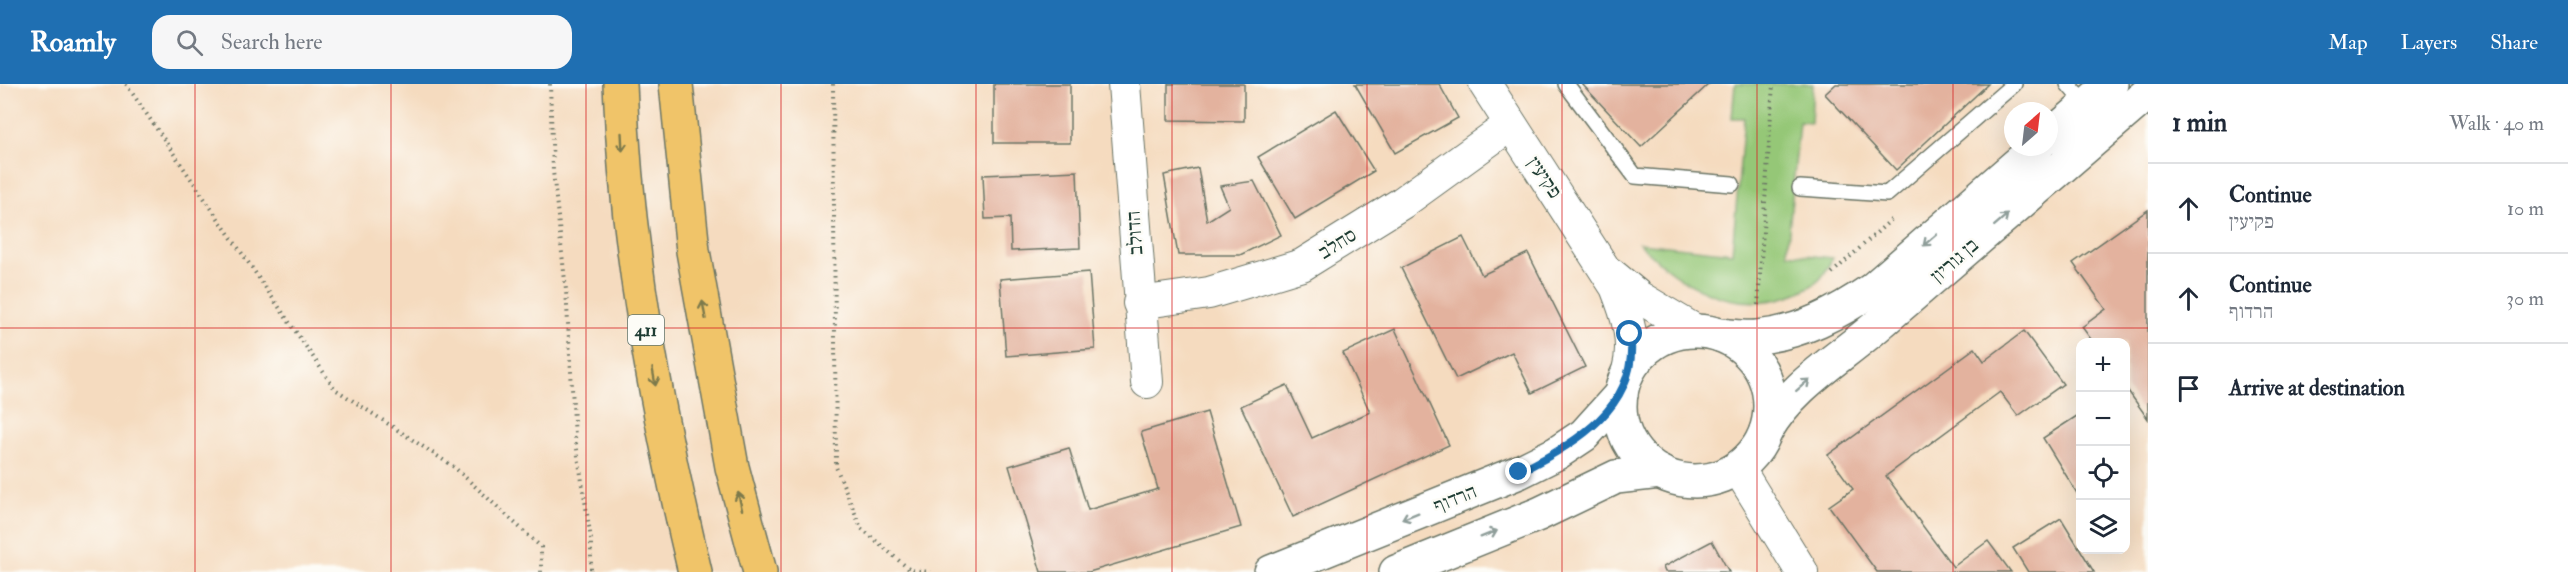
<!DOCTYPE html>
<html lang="en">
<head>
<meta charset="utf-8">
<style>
	:root { --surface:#fff; --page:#f6f6f7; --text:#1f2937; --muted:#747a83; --line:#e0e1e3; --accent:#1f6fb2 }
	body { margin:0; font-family:"IM FELL Double Pica","Frank Ruhl Libre",serif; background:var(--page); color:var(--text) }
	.controls { position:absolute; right:18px; bottom:18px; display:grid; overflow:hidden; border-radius:12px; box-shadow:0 6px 24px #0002 }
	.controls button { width:54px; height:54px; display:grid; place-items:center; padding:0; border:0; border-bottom:2px solid var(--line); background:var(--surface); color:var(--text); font:30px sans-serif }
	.compass { position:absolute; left:2004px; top:18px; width:54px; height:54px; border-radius:50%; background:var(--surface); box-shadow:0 6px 24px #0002; rotate:28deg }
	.stop { position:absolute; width:18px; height:18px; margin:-14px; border:4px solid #1f6fb2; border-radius:50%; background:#fff }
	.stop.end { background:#1f6fb2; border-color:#fff; box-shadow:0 2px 6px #0008 }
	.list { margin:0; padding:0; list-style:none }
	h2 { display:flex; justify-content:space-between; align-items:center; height:78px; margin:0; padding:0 24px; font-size:26px }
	h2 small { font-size:20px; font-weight:400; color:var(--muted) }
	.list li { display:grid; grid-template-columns:39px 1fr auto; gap:18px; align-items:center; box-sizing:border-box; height:90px; padding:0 24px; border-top:2px solid var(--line) }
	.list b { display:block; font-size:22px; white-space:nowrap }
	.list p { margin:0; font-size:20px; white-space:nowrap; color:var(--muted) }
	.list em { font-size:20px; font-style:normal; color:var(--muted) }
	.icon { flex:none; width:33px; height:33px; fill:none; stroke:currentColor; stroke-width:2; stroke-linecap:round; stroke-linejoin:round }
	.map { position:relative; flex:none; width:2148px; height:488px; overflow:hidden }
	header { display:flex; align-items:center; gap:36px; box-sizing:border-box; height:84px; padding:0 30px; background:var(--accent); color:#fff }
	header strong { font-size:28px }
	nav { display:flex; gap:33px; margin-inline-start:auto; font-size:21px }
	.search { width:420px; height:54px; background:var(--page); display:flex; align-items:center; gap:15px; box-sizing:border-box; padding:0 21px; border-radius:18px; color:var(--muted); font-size:22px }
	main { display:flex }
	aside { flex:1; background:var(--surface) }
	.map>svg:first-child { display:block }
	.green { fill:#95c777; stroke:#5a8256; stroke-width:1.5 }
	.building { fill:#e3b29e }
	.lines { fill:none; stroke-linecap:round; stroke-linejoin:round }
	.service-casing { stroke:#6a7465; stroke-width:18 }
	.minor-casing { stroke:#6a7465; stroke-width:34 }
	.tertiary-casing { stroke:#6a7465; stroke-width:36 }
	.primary-casing { stroke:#6a7465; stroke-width:36 }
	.path { stroke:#6a7465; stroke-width:4; stroke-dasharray:1.5 4.5; stroke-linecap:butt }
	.service { stroke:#fff; stroke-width:15 }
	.minor { stroke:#fff; stroke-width:32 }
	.tertiary { stroke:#fff; stroke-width:33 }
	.primary { stroke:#f0c469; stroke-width:33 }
	.oneway { stroke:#7d7a4c }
	.oneway2 { stroke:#8f9e9a }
	.route { stroke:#1f6fb2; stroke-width:8 }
	.grid { fill:none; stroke:#d62828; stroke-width:1.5; stroke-opacity:0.55 }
	.labels { text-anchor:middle; stroke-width:5; stroke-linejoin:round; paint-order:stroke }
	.shield { fill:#fdfcf7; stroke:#62766e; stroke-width:1.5 }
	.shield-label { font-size:18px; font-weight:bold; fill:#1f3d34 }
	.street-label { font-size:20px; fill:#1f3d34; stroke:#fdfcf7 }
</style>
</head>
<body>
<header>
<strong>Roamly</strong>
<div class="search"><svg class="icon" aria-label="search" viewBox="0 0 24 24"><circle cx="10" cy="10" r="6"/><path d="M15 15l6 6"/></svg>Search here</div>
<nav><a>Map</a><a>Layers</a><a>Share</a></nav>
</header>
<main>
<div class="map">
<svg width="2148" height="488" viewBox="0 0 2148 488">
	<rect width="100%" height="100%" fill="#fdfcf7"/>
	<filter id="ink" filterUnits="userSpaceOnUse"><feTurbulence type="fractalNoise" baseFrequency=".0167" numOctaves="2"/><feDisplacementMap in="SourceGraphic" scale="12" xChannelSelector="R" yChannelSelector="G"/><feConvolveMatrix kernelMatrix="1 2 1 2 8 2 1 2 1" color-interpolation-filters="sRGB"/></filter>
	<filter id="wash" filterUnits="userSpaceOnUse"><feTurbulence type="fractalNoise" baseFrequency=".008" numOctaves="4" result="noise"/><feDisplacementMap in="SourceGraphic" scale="24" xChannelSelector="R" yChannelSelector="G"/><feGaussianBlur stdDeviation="1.35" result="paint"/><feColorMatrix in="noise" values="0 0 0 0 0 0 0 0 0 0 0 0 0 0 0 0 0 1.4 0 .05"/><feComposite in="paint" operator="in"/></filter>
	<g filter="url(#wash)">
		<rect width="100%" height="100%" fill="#f5dbbf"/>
		<path class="green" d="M1735,0H1813L1811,39L1799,38L1787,169L1833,174C1829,180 1826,188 1821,194C1815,201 1799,209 1789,212C1731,231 1679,201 1639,159L1732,169L1744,34H1732Z"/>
		<g id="blocks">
			<g class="building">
				<rect x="994" y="0" width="76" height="59"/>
				<polygon points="1168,0 1244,0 1244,37 1168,36"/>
				<polygon points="1355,0 1439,0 1458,34 1395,69"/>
				<polygon points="1582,0 1709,0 1641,63"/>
				<polygon points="1836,0 1988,0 1896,86 1825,10"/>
				<polygon points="1336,26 1374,87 1295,135 1258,73"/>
				<polygon points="1198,84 1207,137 1229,123 1220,102 1254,97 1281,151 1240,171 1178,171 1164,91"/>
				<polygon points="1077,87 1080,164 1011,167 1010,134 985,135 983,91"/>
				<polygon points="2148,126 2148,335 2126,304 2126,258 2093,258 2082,243 2106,225 2073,179"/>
				<polygon points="1463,153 1482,191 1528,169 1585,283 1532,309 1512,268 1456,295 1401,184"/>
				<polygon points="1089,188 1095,265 1006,272 1000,195"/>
				<polygon points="1395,245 1449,361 1293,433 1241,322 1287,301 1312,354 1370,328 1343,269"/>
				<polygon points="2024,247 2063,300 2018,332 2000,308 1886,392 1953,483 1988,457 2011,488 1877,488 1829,422 1853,405 1828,371 1975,264 1984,277"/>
				<polygon points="1207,328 1241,443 1089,488 1041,488 1009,382 1069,364 1088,426 1158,405 1141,348"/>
				<polygon points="2080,330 2080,414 2043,354"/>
				<polygon points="2061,434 2094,488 2028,488 2013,464"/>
				<polygon points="1712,457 1729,488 1665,488 1663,483"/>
			</g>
		</g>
	</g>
	<g filter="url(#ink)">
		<use href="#blocks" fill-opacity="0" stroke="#6a7465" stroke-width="1.5"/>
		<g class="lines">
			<g class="service-casing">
				<g id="service">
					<polyline points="1566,0 1635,92 1732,100"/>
					<polyline points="2068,0 2086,21"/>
					<polyline points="1800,104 1887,110 2014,0"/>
				</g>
			</g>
			<g class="minor-casing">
				<g id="minor">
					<polyline points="1124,0 1147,298"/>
					<path d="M1485,0L1616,203C1627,231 1636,257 1628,287"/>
					<polyline points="1611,190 1639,213 1696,247"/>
					<polyline points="1139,219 1209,209 1302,181 1402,119 1510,41"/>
					<polyline points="1738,384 1802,488"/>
				</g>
			</g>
			<g class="tertiary-casing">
				<g id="tertiary">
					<polyline points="2049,53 2111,0"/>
					<circle cx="1695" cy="322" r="75"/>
					<path d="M1720,251C1732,252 1745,254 1757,253C1801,249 1838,229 1873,205L2037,63"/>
					<path d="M1766,347C1792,301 1839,275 1878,241C1968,164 2058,87 2148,9"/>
					<polyline points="1271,488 1519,388 1557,369 1584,351 1621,310"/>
					<polyline points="1396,488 1539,430 1616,393 1660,388"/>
				</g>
			</g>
			<g class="primary-casing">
				<g id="primary">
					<path d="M620,0C626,165 657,328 695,488"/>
					<polyline points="676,0 693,167 732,383 760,488"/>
				</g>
			</g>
			<g class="path">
				<polyline points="126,0 335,305 454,383 541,463 541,488"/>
				<polyline points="550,0 553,87 566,206 575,353 591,455 591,488"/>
				<polyline points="833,0 836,383 861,444 910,486 931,488"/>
				<polyline points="1832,189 1893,134"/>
				<polyline points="1758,221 1773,0"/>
			</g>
			<use href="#service" class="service"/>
			<use href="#minor" class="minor"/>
			<use href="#tertiary" class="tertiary"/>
			<use href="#primary" class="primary"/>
		</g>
		<defs><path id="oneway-shaft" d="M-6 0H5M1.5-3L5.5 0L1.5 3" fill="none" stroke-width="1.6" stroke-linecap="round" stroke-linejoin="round" transform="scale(1.5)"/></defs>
		<g class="oneway">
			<use href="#oneway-shaft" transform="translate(622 58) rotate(87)"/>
			<use href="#oneway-shaft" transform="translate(704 226) rotate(-100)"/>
			<use href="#oneway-shaft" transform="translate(654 293) rotate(80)"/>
			<use href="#oneway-shaft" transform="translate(740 417) rotate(-103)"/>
		</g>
		<g class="oneway2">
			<use href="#oneway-shaft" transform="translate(2001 136) rotate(-41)"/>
			<use href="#oneway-shaft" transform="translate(1930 156) rotate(139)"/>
			<use href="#oneway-shaft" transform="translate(1803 301) rotate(-41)"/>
			<use href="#oneway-shaft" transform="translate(1410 432) rotate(158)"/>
			<use href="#oneway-shaft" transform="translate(1489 450) rotate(-22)"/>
		</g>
	</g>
	<g class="lines" filter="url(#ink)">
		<path class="route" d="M1519,388C1574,361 1641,322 1630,250"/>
	</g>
	<path class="grid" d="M195,0V488M391,0V488M586,0V488M781,0V488M976,0V488M1172,0V488M1367,0V488M1562,0V488M1757,0V488M1953,0V488M0,244H2148"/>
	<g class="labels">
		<rect class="shield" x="628" y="231" width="36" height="30" rx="4.5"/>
		<g class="shield-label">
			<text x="646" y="252">411</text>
		</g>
		<g class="street-label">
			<text transform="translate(1545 93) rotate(56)" y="7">פקיעין</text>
			<text transform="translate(1134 149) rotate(-94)" y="7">הדולב</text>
			<text transform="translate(1337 159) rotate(-32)" y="7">סחלב</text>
			<text transform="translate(1954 176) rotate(-41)" y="7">בן גוריון</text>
			<text transform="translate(1455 414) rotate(-22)" y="7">הרדוף</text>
		</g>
	</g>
</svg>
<div class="controls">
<button>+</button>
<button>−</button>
<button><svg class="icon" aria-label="locate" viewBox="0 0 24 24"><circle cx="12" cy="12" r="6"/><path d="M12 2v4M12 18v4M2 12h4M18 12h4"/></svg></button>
<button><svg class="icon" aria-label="layers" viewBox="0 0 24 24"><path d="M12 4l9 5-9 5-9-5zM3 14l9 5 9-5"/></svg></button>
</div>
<svg class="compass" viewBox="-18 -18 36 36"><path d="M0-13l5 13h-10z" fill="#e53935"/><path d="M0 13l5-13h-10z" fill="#747a83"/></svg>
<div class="stop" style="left:1630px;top:250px"></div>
<div class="stop end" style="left:1519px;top:388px"></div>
</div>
<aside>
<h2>1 min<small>Walk · 40 m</small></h2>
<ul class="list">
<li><svg class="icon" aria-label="ahead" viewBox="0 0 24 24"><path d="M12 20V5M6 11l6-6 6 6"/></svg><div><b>Continue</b><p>פקיעין</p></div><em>10 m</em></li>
<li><svg class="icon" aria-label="ahead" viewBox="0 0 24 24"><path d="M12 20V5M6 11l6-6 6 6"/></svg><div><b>Continue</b><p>הרדוף</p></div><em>30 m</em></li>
<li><svg class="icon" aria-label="arrive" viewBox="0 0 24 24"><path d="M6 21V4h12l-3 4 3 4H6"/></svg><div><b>Arrive at destination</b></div></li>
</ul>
</aside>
</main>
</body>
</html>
